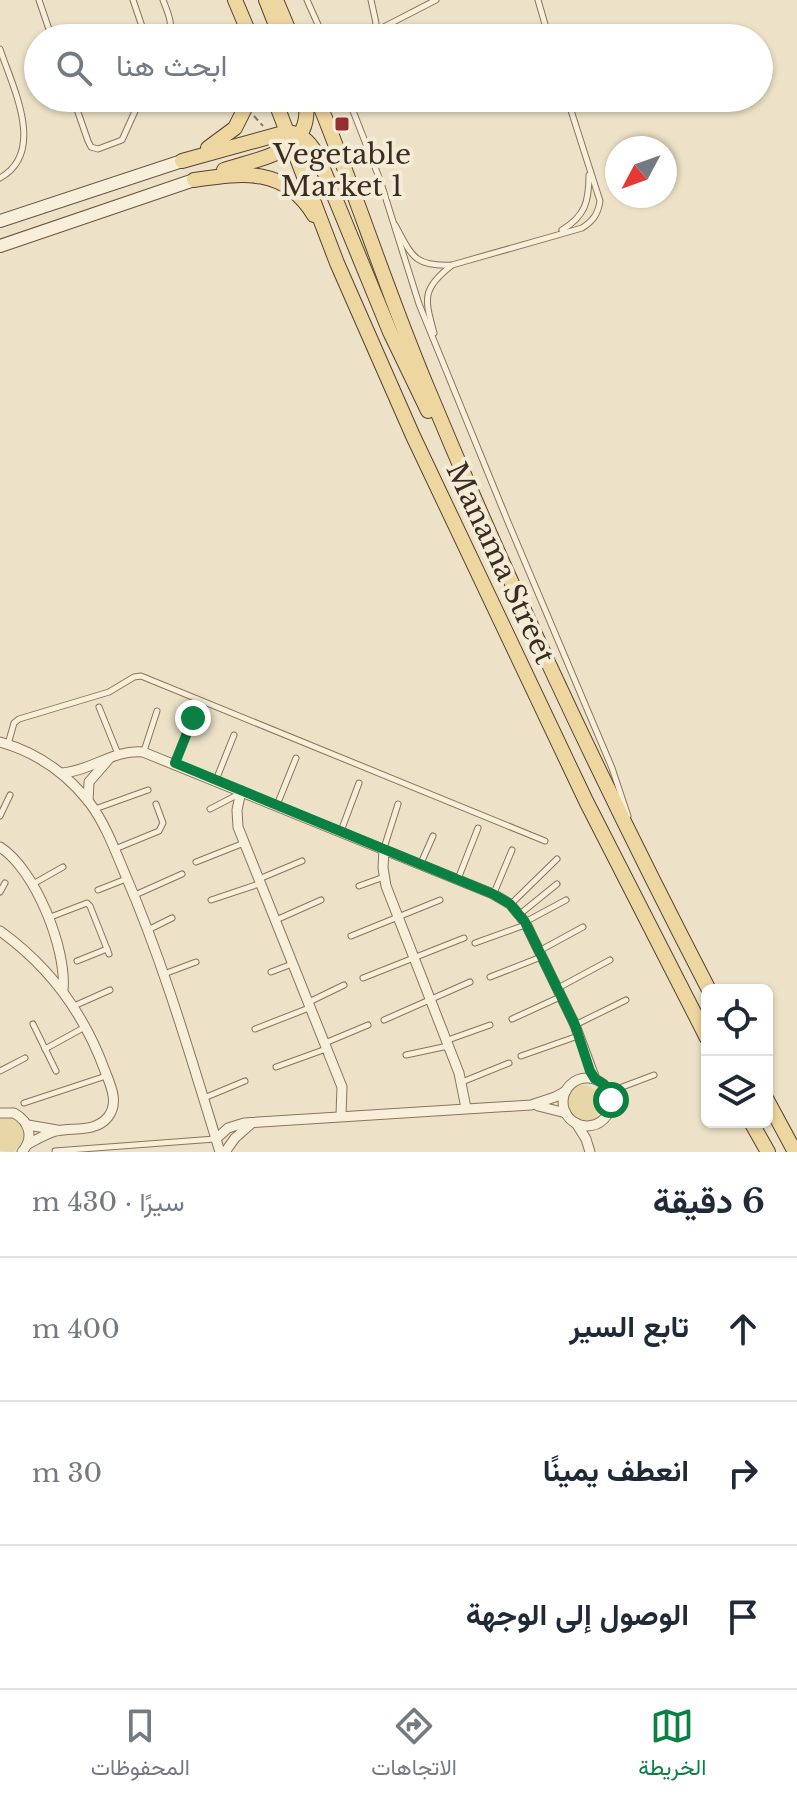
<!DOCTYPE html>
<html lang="ar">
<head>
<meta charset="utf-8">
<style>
	:root { --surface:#fff; --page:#f2f2f3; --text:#1f2937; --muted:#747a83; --line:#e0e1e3; --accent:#0b8043 }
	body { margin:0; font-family:"Libre Baskerville",Vazirmatn,serif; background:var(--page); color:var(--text); direction:rtl }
	.controls { position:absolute; right:24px; bottom:24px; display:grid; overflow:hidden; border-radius:12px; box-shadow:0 2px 6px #0004 }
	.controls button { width:72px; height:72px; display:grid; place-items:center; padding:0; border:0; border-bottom:2px solid var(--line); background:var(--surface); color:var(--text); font:40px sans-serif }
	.compass { position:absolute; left:605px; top:136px; width:72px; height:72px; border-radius:50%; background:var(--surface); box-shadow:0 2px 6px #0004; rotate:229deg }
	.stop { position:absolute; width:24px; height:24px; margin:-18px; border:6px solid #0b8043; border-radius:50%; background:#fff }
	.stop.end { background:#0b8043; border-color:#fff; box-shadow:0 2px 8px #0008 }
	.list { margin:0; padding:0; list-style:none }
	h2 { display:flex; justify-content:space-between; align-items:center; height:104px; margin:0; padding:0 32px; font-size:34px }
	h2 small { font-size:26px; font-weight:400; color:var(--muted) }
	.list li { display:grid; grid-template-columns:52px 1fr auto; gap:24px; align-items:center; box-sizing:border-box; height:144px; padding:0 32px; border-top:2px solid var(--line) }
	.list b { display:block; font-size:30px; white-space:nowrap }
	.list em { font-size:26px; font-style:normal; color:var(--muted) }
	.icon { flex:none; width:44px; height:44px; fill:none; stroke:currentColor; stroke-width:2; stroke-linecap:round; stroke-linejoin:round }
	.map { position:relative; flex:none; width:797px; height:1152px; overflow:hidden; direction:ltr }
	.search { position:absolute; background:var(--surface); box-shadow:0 2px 6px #0004; left:24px; right:24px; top:24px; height:88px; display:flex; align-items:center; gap:20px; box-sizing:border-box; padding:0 28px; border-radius:44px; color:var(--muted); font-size:30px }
	.sheet { height:536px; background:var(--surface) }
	nav { display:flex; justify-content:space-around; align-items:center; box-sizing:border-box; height:112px; border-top:2px solid var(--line); background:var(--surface); font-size:22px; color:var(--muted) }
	nav a { display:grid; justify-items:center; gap:4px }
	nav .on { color:var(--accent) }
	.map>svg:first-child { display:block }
	.sand { fill:#e7d6a6 }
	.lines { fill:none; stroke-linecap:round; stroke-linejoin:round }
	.service-casing { stroke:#88745d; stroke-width:7 }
	.minor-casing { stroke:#88745d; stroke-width:11 }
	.secondary-casing { stroke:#6a5540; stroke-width:14 }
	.primary-casing { stroke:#564231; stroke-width:16 }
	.path { stroke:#88745d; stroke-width:2; stroke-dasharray:6 4; stroke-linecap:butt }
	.service { stroke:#f8efda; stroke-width:5 }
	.minor { stroke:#f8efda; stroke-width:9 }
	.secondary { stroke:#f8efda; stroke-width:12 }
	.primary { stroke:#eed6a1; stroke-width:14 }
	.route { stroke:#0b8043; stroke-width:10 }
	.poi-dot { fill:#952f30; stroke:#f4ecd7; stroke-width:3 }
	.labels { text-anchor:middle; stroke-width:8; stroke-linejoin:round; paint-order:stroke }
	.poi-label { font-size:28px; fill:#392c20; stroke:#f4ecd7 }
	.street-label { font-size:28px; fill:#392c20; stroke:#f4ecd7 }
</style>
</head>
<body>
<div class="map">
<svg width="797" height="1152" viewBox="0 0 797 1152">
	<rect width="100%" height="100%" fill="#ede2c7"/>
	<g class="sand">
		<circle cx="582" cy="1104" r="19"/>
		<path d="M12,1118C24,1124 26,1133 22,1144L13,1152L0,1151V1119Z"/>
	</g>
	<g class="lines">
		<g class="service-casing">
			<g id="service">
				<polyline points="39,0 52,38"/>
				<polyline points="133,0 146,38"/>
				<path d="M163,0C168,13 174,25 168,38"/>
				<polyline points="307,0 324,38"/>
				<polyline points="538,0 549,38"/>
				<polyline points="374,32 436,0"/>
				<polyline points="370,38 376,23 371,0"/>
				<path d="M0,49C12,86 47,152 0,178"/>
				<polyline points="73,98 88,141 91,147 98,149 122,140 141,98"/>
				<polyline points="348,98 380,180 419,304 508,522 612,768 628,816"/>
				<path d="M395,225C412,255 413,267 452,265L582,228C593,221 598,214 600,201L567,98"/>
				<path d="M562,230C585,216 589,202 589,175"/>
				<path d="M434,333C425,300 421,289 451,266"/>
				<polyline points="99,707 118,754"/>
				<polyline points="8,744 14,723 19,719 109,692 134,677 141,676 545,841"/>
				<polyline points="144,751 157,711"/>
				<polyline points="175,763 193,718"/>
				<polyline points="216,780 234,735"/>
				<polyline points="277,805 296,758"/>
				<polyline points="95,809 148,790"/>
				<polyline points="210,809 239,794"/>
				<polyline points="0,816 10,795"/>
				<polyline points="341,831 359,783"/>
				<polyline points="384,848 398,804"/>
				<polyline points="115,849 159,831 163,823 156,804"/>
				<polyline points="196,862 244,843"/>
				<polyline points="421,863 433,836"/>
				<polyline points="259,879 302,861"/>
				<polyline points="458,879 478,828"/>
				<polyline points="33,884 63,867"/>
				<polyline points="359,886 384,877"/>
				<polyline points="98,890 126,879"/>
				<polyline points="0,892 5,883"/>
				<polyline points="494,893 512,850"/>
				<polyline points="135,895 182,874"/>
				<polyline points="211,900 259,884"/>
				<polyline points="511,904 557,859"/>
				<polyline points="520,914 557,884"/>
				<polyline points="48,918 87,903 90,906 109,954"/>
				<polyline points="276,920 321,900"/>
				<polyline points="525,922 566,900"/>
				<polyline points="148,930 172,918"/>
				<polyline points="351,936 440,900"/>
				<polyline points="475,943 525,925"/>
				<polyline points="539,951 583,927"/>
				<polyline points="77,961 107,949"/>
				<polyline points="271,972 292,964"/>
				<polyline points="164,974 196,962"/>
				<polyline points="490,977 541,957"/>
				<polyline points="363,978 464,938"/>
				<polyline points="558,988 610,960"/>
				<polyline points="309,1002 344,985"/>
				<polyline points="74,1006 110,990"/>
				<polyline points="512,1019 560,997"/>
				<polyline points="384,1020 470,982"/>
				<polyline points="33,1024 56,1071"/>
				<polyline points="575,1025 626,1000"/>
				<polyline points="255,1029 309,1008"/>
				<polyline points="448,1040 490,1025"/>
				<polyline points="325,1043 368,1025"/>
				<polyline points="45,1049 85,1027"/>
				<polyline points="406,1055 448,1046"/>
				<polyline points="521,1056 578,1036"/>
				<polyline points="276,1067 326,1049"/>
				<polyline points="0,1071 25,1058"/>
				<polyline points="462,1082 509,1063"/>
				<polyline points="609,1092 654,1075"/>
				<polyline points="204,1098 245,1081"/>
				<polyline points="24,1103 106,1076"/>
				<polyline points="55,1151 215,1139"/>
			</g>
		</g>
		<g class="minor-casing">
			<g id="minor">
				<path d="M0,742C36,752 66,773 89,802C105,823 115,850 125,874C164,964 191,1058 220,1152"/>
				<path d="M62,773C91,771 114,749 143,752L493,894L510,904L525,922L575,1025L595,1079"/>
				<polyline points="241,791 237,810 238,827 342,1087 341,1115"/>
				<polyline points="88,801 89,782 109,759"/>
				<path d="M0,847C35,869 67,949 63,990"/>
				<polyline points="384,849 383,868 386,886 459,1073 466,1108"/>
				<path d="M0,931C50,967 84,1013 105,1071C111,1086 119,1103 108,1117C95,1133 73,1127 56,1131C46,1134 37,1139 28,1144"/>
				<circle cx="587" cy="1102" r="24"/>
				<polyline points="538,1106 566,1113"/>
				<path d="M0,1113H14C30,1122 34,1138 22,1152"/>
				<polyline points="576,1123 586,1139 590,1152"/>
				<polyline points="28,1125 57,1130"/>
				<polyline points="216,1139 228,1128 244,1123 531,1105 555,1097 566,1091"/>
				<polyline points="225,1152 235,1138 252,1123"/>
			</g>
		</g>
		<g class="secondary-casing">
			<g id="secondary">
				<polyline points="0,221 182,161"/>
				<polyline points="0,246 194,180"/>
			</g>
		</g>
		<g class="primary-casing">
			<g id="primary">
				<polyline points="235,0 251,38"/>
				<polyline points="266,0 281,38"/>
				<polyline points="276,0 292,38"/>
				<polyline points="274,98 337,263 413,436 586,801 707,1038"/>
				<path d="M317,98C356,193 387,292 427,387C512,592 607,793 709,990"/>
				<polyline points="208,148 235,128 250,98"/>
				<path d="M182,161L287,132C304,134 312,145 319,159L390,332L428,411"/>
				<path d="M224,170C263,157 316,152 305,98"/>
				<path d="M194,180C242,173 284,166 314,215"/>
				<polyline points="767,1100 795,1152"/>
				<polyline points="751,1122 768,1152"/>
			</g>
		</g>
		<polyline class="path" points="254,116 263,126"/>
		<use href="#service" class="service"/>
		<use href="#minor" class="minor"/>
		<use href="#secondary" class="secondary"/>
		<use href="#primary" class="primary"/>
	</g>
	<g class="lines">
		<polyline class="route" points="193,718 175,763 493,894 510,904 525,922 575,1025 590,1071 595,1079 604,1084 611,1100"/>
	</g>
	<rect class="poi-dot" x="334" y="116" width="16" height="16" rx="4"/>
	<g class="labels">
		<g class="poi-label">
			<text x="342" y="164">Vegetable<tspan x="342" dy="32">Market 1</tspan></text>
		</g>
		<g class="street-label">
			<text transform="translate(501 563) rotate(65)" y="10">Manama Street</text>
		</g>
	</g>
</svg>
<div class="controls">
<button><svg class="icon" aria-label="locate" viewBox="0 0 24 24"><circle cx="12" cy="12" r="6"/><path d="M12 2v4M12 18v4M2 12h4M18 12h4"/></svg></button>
<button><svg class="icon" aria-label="layers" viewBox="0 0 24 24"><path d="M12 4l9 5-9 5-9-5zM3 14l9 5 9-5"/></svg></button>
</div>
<svg class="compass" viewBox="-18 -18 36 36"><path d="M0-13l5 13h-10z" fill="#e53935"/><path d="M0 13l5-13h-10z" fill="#747a83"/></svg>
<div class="stop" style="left:611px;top:1100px"></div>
<div class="stop end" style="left:193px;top:718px"></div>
<div class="search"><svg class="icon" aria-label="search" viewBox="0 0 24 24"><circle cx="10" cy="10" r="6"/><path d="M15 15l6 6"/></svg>ابحث هنا</div>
</div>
<section class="sheet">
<h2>6 دقيقة<small>سيرًا · 430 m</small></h2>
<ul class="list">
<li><svg class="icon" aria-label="ahead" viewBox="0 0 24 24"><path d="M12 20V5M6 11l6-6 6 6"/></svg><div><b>تابع السير</b></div><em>400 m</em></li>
<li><svg class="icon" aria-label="right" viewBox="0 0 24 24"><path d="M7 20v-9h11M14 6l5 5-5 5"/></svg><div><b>انعطف يمينًا</b></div><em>30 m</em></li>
<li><svg class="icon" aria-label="arrive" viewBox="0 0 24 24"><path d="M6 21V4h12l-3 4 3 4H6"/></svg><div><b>الوصول إلى الوجهة</b></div></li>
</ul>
</section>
<nav>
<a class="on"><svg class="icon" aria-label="map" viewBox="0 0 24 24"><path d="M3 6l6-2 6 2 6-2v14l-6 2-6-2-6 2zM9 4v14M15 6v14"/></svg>الخريطة</a>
<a><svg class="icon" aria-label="directions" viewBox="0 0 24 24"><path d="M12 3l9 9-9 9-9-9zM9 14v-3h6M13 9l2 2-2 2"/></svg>الاتجاهات</a>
<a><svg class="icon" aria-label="saved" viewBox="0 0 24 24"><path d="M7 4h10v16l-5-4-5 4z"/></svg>المحفوظات</a>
</nav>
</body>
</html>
